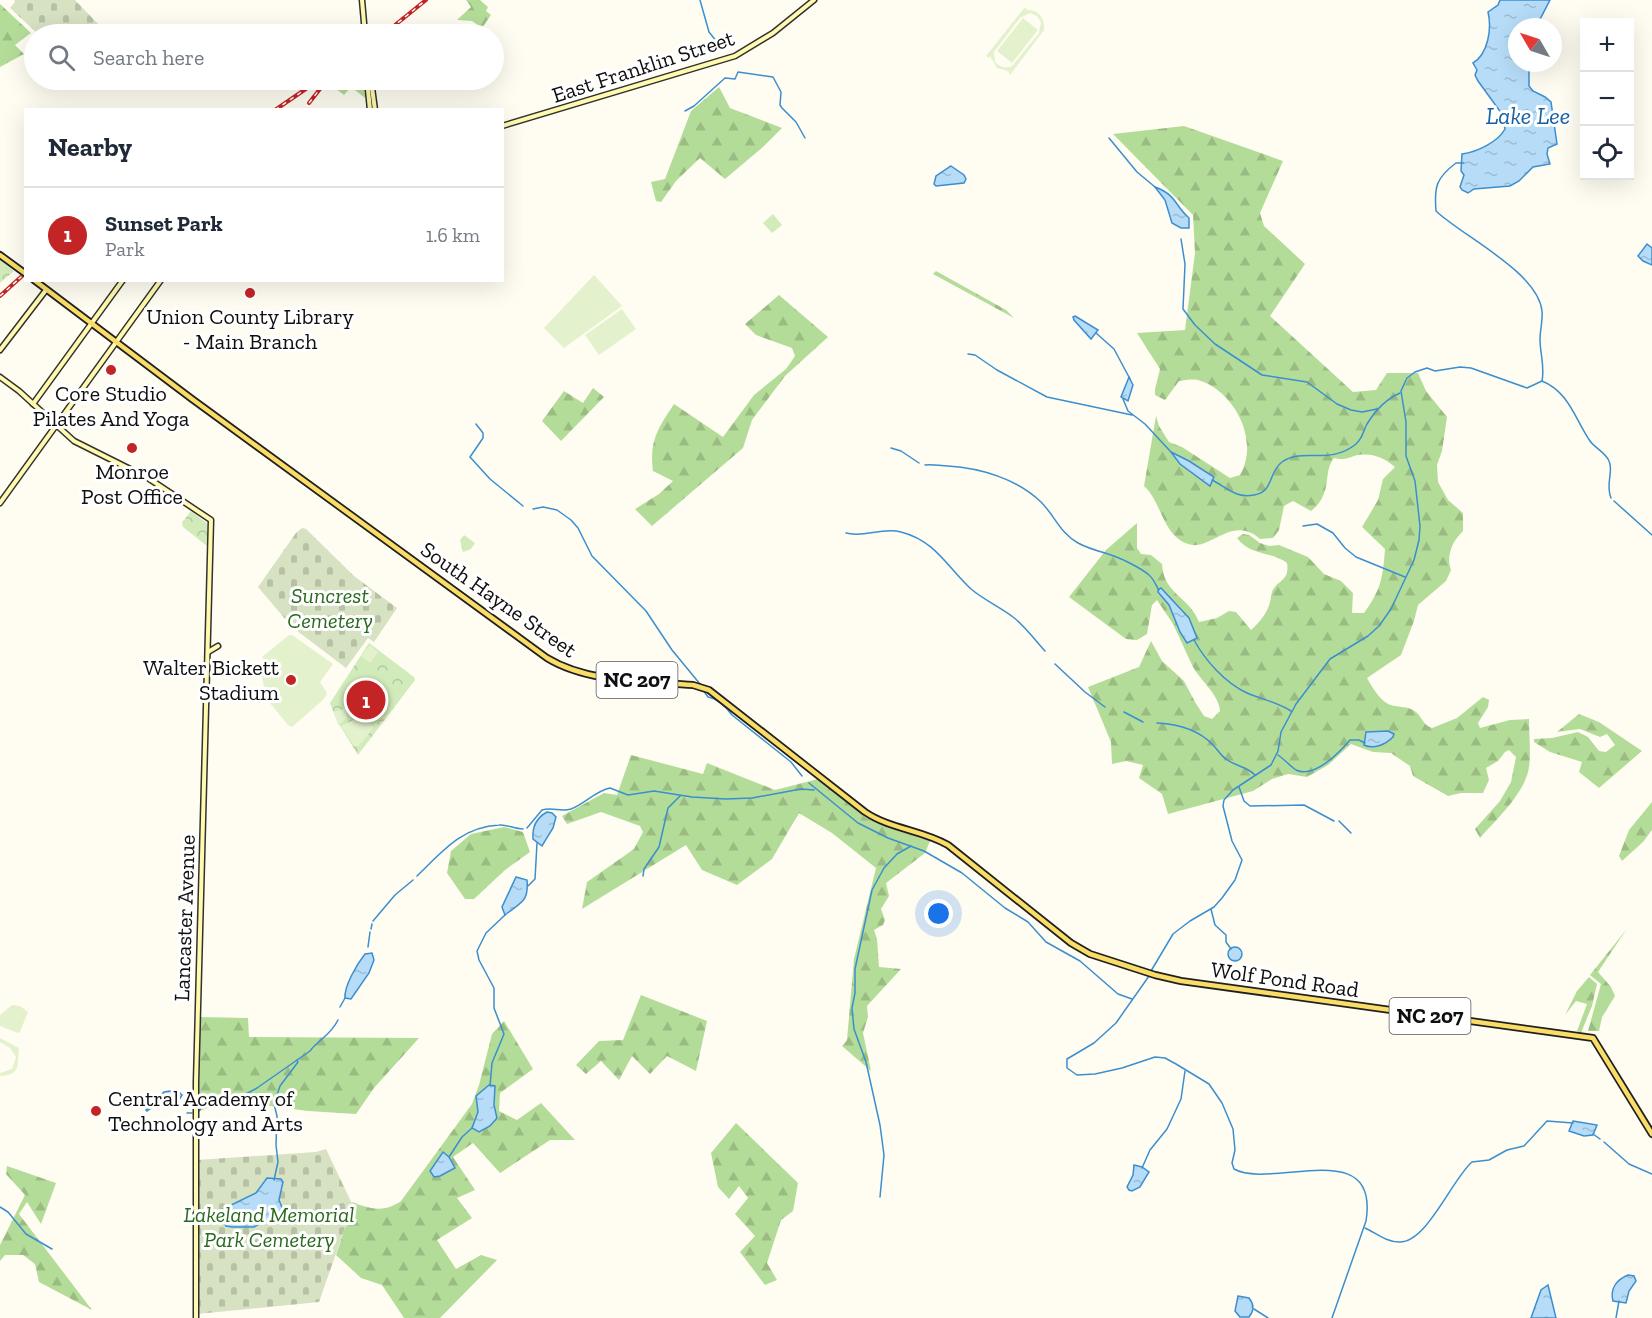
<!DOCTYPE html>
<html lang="en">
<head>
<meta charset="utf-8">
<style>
	:root { --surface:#fff; --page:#f2f2f3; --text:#1f2937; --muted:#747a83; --line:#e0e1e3; --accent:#c32425 }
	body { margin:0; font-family:"Zilla Slab",serif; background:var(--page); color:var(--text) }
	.controls { position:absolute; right:18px; top:18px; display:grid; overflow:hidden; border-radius:0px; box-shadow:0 6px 24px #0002 }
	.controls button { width:54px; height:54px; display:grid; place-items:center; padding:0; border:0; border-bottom:2px solid var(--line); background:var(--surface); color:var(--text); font:30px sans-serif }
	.compass { position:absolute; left:1508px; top:18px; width:54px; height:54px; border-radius:50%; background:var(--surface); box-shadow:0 6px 24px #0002; rotate:309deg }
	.you { position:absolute; left:939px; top:914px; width:21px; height:21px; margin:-15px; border:4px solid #fff; border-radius:50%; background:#1a73e8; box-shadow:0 0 0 9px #1a73e833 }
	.badge { display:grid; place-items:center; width:39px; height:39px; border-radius:50%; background:var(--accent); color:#fff; font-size:20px; font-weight:700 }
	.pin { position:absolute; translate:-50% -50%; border:3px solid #fff; box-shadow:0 2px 6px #0006 }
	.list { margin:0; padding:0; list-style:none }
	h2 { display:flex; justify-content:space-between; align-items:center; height:78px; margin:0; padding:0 24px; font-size:26px }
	h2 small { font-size:20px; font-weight:400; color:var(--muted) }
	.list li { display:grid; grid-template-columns:39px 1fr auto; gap:18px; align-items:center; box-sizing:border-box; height:96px; padding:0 24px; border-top:2px solid var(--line) }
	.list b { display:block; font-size:22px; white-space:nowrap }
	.list p { margin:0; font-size:20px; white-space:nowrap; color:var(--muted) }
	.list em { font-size:20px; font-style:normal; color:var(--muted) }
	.icon { flex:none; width:33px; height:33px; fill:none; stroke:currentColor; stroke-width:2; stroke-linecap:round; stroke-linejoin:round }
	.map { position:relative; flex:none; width:1652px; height:1318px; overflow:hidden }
	.search { position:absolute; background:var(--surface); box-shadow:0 6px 24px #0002; left:24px; top:24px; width:480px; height:66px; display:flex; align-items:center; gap:15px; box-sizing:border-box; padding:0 21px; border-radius:33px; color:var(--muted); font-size:22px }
	.panel { position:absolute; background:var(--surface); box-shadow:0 6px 24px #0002; left:24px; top:108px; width:480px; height:174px; border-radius:0px }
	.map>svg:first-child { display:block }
	.forest { fill:url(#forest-firs) }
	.cemetery { fill:url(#cemetery-stones) }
	.park { fill:url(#park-crowns) }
	.pitch { fill:#e3f2cc; fill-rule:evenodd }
	.water { fill:url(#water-ripples); stroke:#3b8ecf; stroke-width:1.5 }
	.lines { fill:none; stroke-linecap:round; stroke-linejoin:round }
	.stream { stroke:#3b8ecf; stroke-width:1.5 }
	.secondary-casing { stroke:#313131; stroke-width:7 }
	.primary-casing { stroke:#202020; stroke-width:8 }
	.secondary { stroke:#fffaad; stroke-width:4 }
	.primary { stroke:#fadd67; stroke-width:4.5 }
	.rail-casing { stroke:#c32425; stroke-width:4 }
	.rail { stroke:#fff; stroke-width:1.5; stroke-dasharray:4.5; stroke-linecap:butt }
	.poi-dot { fill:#c32425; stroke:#fff; stroke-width:2 }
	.labels { text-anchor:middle; stroke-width:6; stroke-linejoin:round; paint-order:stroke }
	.shield { fill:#fff; stroke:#575757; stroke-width:1.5 }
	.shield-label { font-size:21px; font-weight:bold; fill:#0f0f0f }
	.street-label { font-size:22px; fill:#0f0f0f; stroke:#fff }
	.poi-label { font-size:22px; fill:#0f0f0f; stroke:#fff }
	.park-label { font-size:22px; font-style:italic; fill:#2a691e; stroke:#fff }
	.water-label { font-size:24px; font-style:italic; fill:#1660a4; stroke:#fff }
</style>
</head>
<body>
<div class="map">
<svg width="1652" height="1318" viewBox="0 0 1652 1318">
	<defs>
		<pattern id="forest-firs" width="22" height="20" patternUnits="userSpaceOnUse" patternTransform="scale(1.5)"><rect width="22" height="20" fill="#b4dc99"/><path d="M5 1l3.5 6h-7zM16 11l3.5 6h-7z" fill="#9abc83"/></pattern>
		<pattern id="cemetery-stones" width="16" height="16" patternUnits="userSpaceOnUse" patternTransform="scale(1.5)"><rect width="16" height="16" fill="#d6e2c2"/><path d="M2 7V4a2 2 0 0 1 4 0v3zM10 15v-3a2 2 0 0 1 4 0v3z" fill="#b6c1a6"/></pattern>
		<pattern id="park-crowns" width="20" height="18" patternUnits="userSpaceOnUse" patternTransform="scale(1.5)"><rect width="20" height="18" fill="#d1ebba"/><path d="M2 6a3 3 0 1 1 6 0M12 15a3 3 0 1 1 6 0" fill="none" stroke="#b2c89f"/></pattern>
		<pattern id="water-ripples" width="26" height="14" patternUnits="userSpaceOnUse" patternTransform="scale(1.5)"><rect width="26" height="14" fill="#b6dcf7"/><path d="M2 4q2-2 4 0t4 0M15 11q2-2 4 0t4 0" fill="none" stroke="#9bbcd3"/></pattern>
	</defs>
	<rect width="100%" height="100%" fill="#fffdf2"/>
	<g class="forest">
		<polygon points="466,0 480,0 488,7 486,11 491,15 482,28 472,21 457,20 471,7"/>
		<polygon points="0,4 31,33 15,45 24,54 0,67"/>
		<polygon points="329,80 364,80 365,98 351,87 344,95 327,82"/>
		<polygon points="719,87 730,108 782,128 763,147 725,179 700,158 676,181 661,202 656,201 651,182 665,179 691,111"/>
		<path d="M1184,126L1283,161L1260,213L1264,226L1305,264L1270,316L1353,392L1376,390L1387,373H1418L1426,391L1447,417L1442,451L1437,465L1438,482L1448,500L1463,513V531C1452,542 1446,555 1451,570L1446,581L1418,605L1414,621L1401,655L1367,678C1372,687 1379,699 1388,704C1397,708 1407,705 1416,712C1423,718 1422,724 1432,728L1457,718L1483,697L1489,700L1488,707L1478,723L1480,728L1510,720L1529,719C1529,735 1531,752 1529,767C1526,792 1496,820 1480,838L1475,829L1500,801L1511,782L1516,757L1509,750L1505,752L1498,761L1486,768L1489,780L1483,793H1461L1448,796L1413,776L1410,766L1391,753L1373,752L1351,744L1328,765L1307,777L1288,774L1272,779L1253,791L1168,814L1162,794L1139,778L1143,765L1126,761L1112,764L1111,742L1088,687L1139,667L1151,641L1162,661L1184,681L1195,702L1204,716L1212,719L1220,711C1219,695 1202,682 1193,667C1186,653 1180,638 1173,624C1168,616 1162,608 1157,600L1152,605L1147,634L1137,640L1126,639L1069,597L1106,550L1137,523V548L1141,554L1151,555L1162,564C1164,595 1189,596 1199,622L1217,618L1229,611L1236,612L1251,630C1259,623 1268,612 1270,602C1271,598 1271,595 1272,592C1277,579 1290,582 1287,563C1271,551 1250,556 1237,538L1243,534L1249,535L1260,543L1269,546L1279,545L1308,557L1324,574L1341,581L1353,593L1352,613H1364C1381,590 1383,577 1385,549L1362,527L1378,500L1383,479L1395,467C1383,457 1370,452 1354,456C1346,459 1343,460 1334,458C1322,472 1334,493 1311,511L1293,501L1284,506L1279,530L1273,538L1260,539C1231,514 1211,552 1188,544C1162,535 1162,502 1144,486L1156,416L1159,426L1169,442L1182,447L1230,478L1240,475C1260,441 1235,391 1198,380C1193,379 1185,380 1179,381L1165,400L1155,395V389L1160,369L1137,333L1185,330L1195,253L1193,215L1113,134Z"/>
		<polygon points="936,271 1006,310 1014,318 933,274"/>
		<path d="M779,295L828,337L785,376L752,420L743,448L652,526L635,509L659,494L673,481L653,471C649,441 658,428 674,404L723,437L754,395L786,369L795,356L792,348L756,335L745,324Z"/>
		<polygon points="593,388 604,397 561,441 542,421 564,391 583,403"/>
		<polygon points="1579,714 1599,722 1642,751 1599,788 1579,772 1582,762 1550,752 1534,742 1534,739 1552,738 1578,732 1588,737 1599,751 1606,752 1615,745 1607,734 1600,737 1580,729 1557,732"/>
		<polygon points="631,755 703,774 707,763 775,790 818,779 866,818 890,828 930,841 925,853 886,883 889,896 881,909 885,920 883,925 874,930 877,939 879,967 901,969 867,1006 868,1017 863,1033 871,1071 842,1046 847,1040 854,959 876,868 832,833 799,813 772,859 737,885 702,870 686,845 582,909 587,882 634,849 643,832 640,826 601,812 567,824 562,816 604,793 617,795"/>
		<polygon points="1652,802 1652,830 1643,842 1622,861 1619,856 1629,830"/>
		<polygon points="504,827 523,832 530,852 505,870 474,899 465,899 447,873 451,851 471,834"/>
		<polygon points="1626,930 1598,972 1611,987 1615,996 1602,1017 1599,1031 1588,1031 1601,984 1590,975"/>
		<polygon points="1589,977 1597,984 1592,1006 1581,1033 1577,1031 1587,1004 1576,1001 1565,1015 1577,991"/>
		<polygon points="641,995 707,1021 696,1071 667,1056 650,1074 632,1056 619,1080 601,1061 586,1074 576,1065 599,1041 623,1040"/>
		<polygon points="200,1017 248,1018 249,1037 419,1038 374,1088 356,1114 308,1111 263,1105 216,1105 197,1112"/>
		<path d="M504,1021L533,1069L500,1093L499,1111L517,1120L541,1103L575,1140H550L500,1173L473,1143L453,1157L475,1190L457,1198L472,1218L437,1240L456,1269L481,1255L497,1260L440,1318H404L382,1285L361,1278L336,1255L345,1228L356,1212L352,1202C370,1209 384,1213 401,1201L472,1104L479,1085L492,1034Z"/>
		<polygon points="736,1123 798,1183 793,1211 781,1220 767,1263 777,1280 765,1285 740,1252 755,1236 735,1214 748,1198 739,1186 729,1199 718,1187 711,1153"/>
		<polygon points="7,1166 56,1183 41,1224 27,1202 19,1214 92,1310 39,1282 35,1264 23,1255 5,1255 0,1261 0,1245 25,1195 6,1174"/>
	</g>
	<g class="cemetery">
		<polygon points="14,0 75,0 99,25 91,34 38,34 10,8 15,2"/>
		<polygon points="302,528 306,529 354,576 397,608 374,642 368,638 346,668 292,627 258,587 296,533"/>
		<polygon points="326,1149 356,1212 345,1228 319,1302 197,1314 197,1160 316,1152"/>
	</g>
	<g class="park">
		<polygon points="773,214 782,225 772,233 763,223"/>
		<polygon points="0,260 14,271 0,283"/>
		<polygon points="191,511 208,524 207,546 183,527 182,523"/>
		<polygon points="464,535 475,543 471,549 463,552 460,540"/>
		<polygon points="369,643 414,677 415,680 358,755 337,721 330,703"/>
	</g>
	<g class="pitch">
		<path d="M1025,7L1027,10C1039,10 1045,18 1044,30L1010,75L1008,71L997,68L990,56L989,58L986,56ZM1030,13L1037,16L1041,22L1039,33L1012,66C1005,69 1000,67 995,62L994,52L1020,18Z"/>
		<polygon points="1023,18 1038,30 1012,63 997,51"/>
		<polygon points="594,275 622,306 564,348 544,328"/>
		<polygon points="622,309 636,329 599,355 585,335"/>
		<polygon points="289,635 292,635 333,664 320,682 327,693 324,699 292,727 288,725 260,691 264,687 261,671 267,663 262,657"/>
		<polygon points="370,645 378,652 370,663 361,656"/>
		<path d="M372,680L377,690V701L366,713L351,696C352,687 365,684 372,680Z"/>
		<polygon points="346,708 347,718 338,725 334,712"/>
		<polygon points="355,719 364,720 374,727 359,746 354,746 341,726"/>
		<polygon points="12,1005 20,1006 28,1012 20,1032 18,1033 0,1026 0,1015"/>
		<path d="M0,1038L19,1048C17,1062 22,1076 0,1076V1073L12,1069L16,1057L10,1048L0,1042Z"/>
	</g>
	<g class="water">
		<path d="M1500,0H1550L1536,27H1517V63H1529V86L1533,91L1545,97L1551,102L1557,144L1548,148L1547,154L1550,164L1533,167L1519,181L1510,186L1474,189L1468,193L1462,190L1460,187L1464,175L1461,171L1462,154C1477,152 1498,142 1505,129L1502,114L1478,81L1475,75L1477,70L1473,63C1488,54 1492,29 1488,12L1498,5Z"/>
		<polygon points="951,166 964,175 966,179 964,183 936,186 934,184 936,176"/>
		<path d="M1155,187C1177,195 1174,205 1189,218V228H1181L1172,223L1165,200Z"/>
		<polygon points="1647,244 1652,248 1652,265 1643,261 1638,256"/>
		<polygon points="1075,316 1098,330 1091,339 1074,320 1073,317"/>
		<polygon points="1129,377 1133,385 1128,401 1121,397"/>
		<polygon points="1171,452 1189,461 1214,477 1210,486 1180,464"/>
		<polygon points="1161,588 1189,618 1197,638 1187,643 1180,632 1169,605 1158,592 1158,590"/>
		<path d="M1388,731L1394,734L1393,737C1386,744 1374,750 1364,745L1366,732Z"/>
		<path d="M547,812L552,813L556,817L553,828L542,846L533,839C532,827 536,818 547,812Z"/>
		<path d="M516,877L527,880C529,902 521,902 505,915L502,907Z"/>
		<circle cx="1235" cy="954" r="7"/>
		<path d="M372,953L374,960L369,973L351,999L345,998C344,986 357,964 365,954Z"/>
		<polygon points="489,1085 495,1086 494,1105 497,1118 490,1126 479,1132 472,1128 478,1112 476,1096"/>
		<polygon points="177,1090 182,1095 175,1106 154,1106 147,1111 146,1110 164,1092"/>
		<polygon points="1573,1121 1597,1125 1593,1135 1584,1136 1569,1131"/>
		<polygon points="443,1152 449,1157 455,1168 440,1176 434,1177 430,1171"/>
		<polygon points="1134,1165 1142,1167 1149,1172 1140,1187 1132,1191 1129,1190 1127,1187 1133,1175"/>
		<polygon points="267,1178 281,1179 283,1182 279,1200 283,1210 282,1217 264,1221 254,1227 232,1227 226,1226 222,1220 223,1209 256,1193"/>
		<path d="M1628,1275L1634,1276L1636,1281L1629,1291L1626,1303L1613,1301C1610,1289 1616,1280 1628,1275Z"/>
		<polygon points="1548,1285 1556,1318 1531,1318 1541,1290"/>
		<path d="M1238,1296L1249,1298C1254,1304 1254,1311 1249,1317H1240L1235,1311Z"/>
	</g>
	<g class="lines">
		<g class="stream">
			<polyline points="700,0 709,32 717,42"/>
			<polyline points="685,111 694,106 725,78 735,79 738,72 773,77 781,92 780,105 782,108 796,122 805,138"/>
			<polyline points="1109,138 1137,172 1155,187"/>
			<polyline points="1181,239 1185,264 1183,309 1195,325 1215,344 1262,375 1307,382 1337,404 1351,410 1362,412 1377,409"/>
			<polyline points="1096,333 1114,349 1130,379"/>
			<polyline points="968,354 975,355 997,370 1047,397 1132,415"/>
			<path d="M1542,381C1569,392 1575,419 1590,441C1595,448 1606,453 1609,461C1614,472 1605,483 1611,498"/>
			<polyline points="1123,399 1128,411 1145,424 1171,452"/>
			<polyline points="476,424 483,433 483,438 470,457 490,479 523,506"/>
			<polyline points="891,448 901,451 919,463"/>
			<path d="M925,465C934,464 940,466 948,466C981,468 1017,479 1041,502C1055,516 1060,533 1078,543C1087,548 1098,551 1108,554C1119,557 1141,568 1149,575C1154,579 1156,586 1159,590"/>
			<path d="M1212,480C1226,487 1237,499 1254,495C1274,492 1268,472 1282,462C1302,447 1329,466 1356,444C1363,438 1363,431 1367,424C1375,411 1386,399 1400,393"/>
			<polyline points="1614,501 1652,535"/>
			<polyline points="533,509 543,507 557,510 571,520 578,528 592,556 646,611 672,650 700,684"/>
			<polyline points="1303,526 1317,524 1333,533 1345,548 1356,557 1405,577"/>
			<path d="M846,533C864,538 882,527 901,532C936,541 947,567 971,589C984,600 1000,607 1013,617C1025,626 1035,640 1045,651"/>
			<path d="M1194,640C1205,660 1225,683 1247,693C1261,699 1277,702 1291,711"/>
			<polyline points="1055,664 1085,692 1105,707"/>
			<path d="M703,690L708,697C717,698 727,708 732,715L791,762L802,776"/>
			<polyline points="1124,712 1143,722"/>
			<path d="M1157,723C1177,724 1198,729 1213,745C1218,750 1221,756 1226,759C1235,766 1248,767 1255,775"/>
			<path d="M1278,755C1284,759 1290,766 1296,770C1314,779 1340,752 1350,740H1359L1365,743"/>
			<polyline points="809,783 858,823 888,838 924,851 962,873 1005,908 1028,922 1046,942 1080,961 1118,994 1132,999"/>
			<polyline points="1239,787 1244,801 1250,806 1304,805 1334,821"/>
			<polyline points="1339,821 1351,833"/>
			<path d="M527,828L542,810C552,807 561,812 571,809C585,804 595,791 610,788L628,795L654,791L692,797L726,799L752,798L801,789L814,790"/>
			<path d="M417,876C442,852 461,827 499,825C507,824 514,829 523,829"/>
			<polyline points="643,876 644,869 659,847 668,808 680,796"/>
			<polyline points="528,886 535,879 537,843"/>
			<polyline points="1211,909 1215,925 1226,935 1226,942 1231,949"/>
			<polyline points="373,921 395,895 413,880"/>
			<polyline points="371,929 372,924"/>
			<polyline points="368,947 370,932"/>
			<path d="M1151,971L1173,934L1190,921L1214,907L1222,898L1235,880L1242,860L1232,841L1223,806L1224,800L1233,790L1271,765L1278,751L1281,732L1296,704L1330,659L1368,636L1379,626L1391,609L1414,560L1419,540L1420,526L1415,481L1406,456V422L1401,391L1407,378L1415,372L1427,368L1435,371L1460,367L1471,368L1527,388L1542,381C1545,366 1540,354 1540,339C1540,330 1543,321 1542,311C1538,272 1462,236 1436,211C1434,187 1436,178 1456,163H1464"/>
			<path d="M1149,976L1116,1023L1094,1043L1067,1059V1068L1077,1075L1095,1074L1122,1068L1155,1057L1165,1058L1176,1064L1209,1084L1222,1103L1233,1129L1235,1150L1232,1163L1234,1169C1271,1190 1380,1134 1366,1221L1332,1318"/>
			<polyline points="340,1007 345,998"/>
			<polyline points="490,1086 492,1063 504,1034 494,1008 494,988 479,960 477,951 486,933 505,915"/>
			<path d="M199,1111L202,1107L223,1098L242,1096L257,1088L310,1051C320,1038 330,1036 338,1020"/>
			<polyline points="187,1113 192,1113"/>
			<polyline points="1593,1134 1600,1139"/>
			<polyline points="1604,1142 1629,1164 1652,1174"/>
			<polyline points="449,1157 462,1137 472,1128"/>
			<polyline points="1142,1168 1150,1150 1167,1129 1181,1099 1185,1071"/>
			<polyline points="274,1180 278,1162 276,1145 277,1116 274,1104 280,1086 298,1062 297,1060"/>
			<polyline points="880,1197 884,1155 880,1125 866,1062 854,1029 852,1008 855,993 855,969 872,890 884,868 897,854 911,846"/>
			<polyline points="0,1207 8,1212 26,1234 52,1249"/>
			<path d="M1365,1228C1376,1233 1386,1242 1399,1242C1427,1243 1452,1179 1472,1162L1489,1160L1507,1150L1524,1146L1547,1121L1573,1123"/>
			<polyline points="1254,1309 1268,1318"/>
			<polyline points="1616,1318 1619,1301"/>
		</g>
		<g class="secondary-casing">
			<g id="secondary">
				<polyline points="362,0 365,34"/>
				<polyline points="367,80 370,110"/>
				<polyline points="371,80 375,110"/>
				<polyline points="502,126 735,56 773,33 814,0"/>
				<polyline points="0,350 46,290"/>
				<polyline points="0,377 19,391 74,441 148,478 211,520 196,1082 196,1318"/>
				<polyline points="33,404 123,280"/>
				<polyline points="0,503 161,280"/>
				<polyline points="208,652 218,646"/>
			</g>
		</g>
		<g class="primary-casing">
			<g id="primary">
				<polyline points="0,255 26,274"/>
				<path d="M34,280L192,399L547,658C588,683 645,681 693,685L709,690L865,812C890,829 922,830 948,845L1071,943L1090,954L1155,975L1181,981L1593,1038L1652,1134"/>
			</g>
		</g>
		<use href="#secondary" class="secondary"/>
		<use href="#primary" class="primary"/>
		<g class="rail-casing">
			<g id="rail">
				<polyline points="384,34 426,0"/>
				<polyline points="309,103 327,80"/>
				<polyline points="275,110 319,80"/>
				<polyline points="0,296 21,277 13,284"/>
			</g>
		</g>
		<use href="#rail" class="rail"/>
	</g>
	<g class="poi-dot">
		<circle cx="250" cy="293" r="6"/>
		<circle cx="111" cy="370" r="6"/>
		<circle cx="132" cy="448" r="6"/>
		<circle cx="291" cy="680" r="6"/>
		<circle cx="96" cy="1111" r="6"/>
	</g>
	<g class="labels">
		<g class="shield">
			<rect x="596.5" y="662" width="81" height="36" rx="4.5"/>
			<rect x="1389.5" y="998" width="81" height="36" rx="4.5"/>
		</g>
		<g class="shield-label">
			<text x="637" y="687">NC 207</text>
			<text x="1430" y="1023">NC 207</text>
		</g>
		<g class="street-label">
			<text transform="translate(643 66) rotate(-18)" y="8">East Franklin Street</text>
			<text transform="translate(499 599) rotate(35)" y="8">South Hayne Street</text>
			<text transform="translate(184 918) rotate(-88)" y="8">Lancaster Avenue</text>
			<text transform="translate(1285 979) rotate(8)" y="8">Wolf Pond Road</text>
		</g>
		<g class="poi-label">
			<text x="250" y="324">Union County Library<tspan x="250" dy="25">- Main Branch</tspan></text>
			<text x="111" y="401">Core Studio<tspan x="111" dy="25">Pilates And Yoga</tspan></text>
			<text x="132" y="479">Monroe<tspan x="132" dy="25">Post Office</tspan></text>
			<text x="279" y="675" text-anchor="end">Walter Bickett<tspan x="279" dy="25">Stadium</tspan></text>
			<text x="108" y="1106" text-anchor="start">Central Academy of<tspan x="108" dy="25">Technology and Arts</tspan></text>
		</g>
		<g class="park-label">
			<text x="330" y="603">Suncrest<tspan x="330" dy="25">Cemetery</tspan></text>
			<text x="269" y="1222">Lakeland Memorial<tspan x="269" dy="25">Park Cemetery</tspan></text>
		</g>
		<g class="water-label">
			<text x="1528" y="124">Lake Lee</text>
		</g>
	</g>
</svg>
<div class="controls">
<button>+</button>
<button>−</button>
<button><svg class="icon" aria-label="locate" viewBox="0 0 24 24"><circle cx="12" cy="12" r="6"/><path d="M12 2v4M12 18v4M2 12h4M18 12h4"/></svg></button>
</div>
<svg class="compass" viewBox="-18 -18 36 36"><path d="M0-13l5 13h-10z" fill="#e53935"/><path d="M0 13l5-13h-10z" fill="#747a83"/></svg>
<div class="you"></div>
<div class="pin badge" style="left:366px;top:700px">1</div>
<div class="search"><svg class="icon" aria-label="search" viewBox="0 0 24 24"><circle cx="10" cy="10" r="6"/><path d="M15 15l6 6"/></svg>Search here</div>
<section class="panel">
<h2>Nearby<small></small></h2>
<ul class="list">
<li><span class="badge">1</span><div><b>Sunset Park</b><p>Park</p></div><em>1.6 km</em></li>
</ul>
</section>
</div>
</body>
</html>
